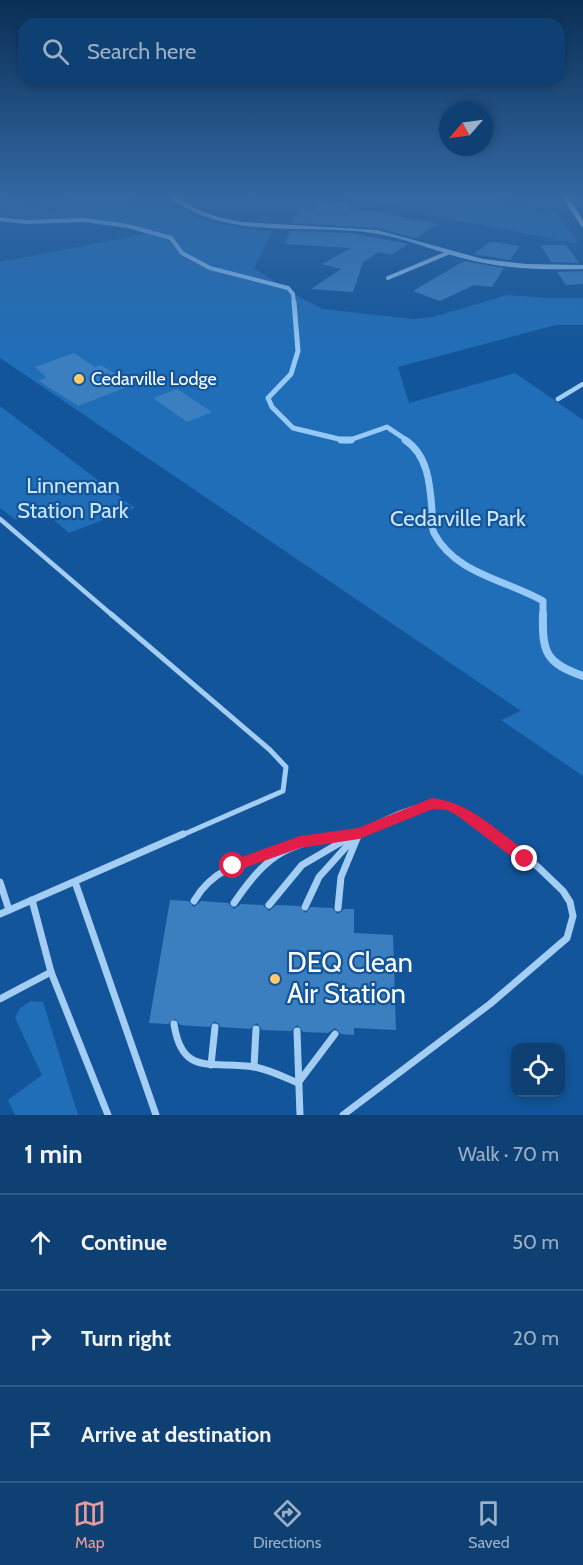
<!DOCTYPE html>
<html lang="en">
<head>
<meta charset="utf-8">
<style>
	:root { --surface:#0e4074; --page:#174779; --text:#f1f3f6; --muted:#9bafc5; --line:#2e5986; --accent:#e69b98 }
	body { margin:0; font-family:Cabin,sans-serif; background:var(--page); color:var(--text) }
	.controls { position:absolute; right:18px; bottom:18px; display:grid; overflow:hidden; border-radius:12px; box-shadow:0 3px 9px #0003 }
	.controls button { width:54px; height:54px; display:grid; place-items:center; padding:0; border:0; border-bottom:2px solid var(--line); background:var(--surface); color:var(--text); font:30px sans-serif }
	.compass { position:absolute; left:439px; top:102px; width:54px; height:54px; border-radius:50%; background:var(--surface); box-shadow:0 3px 9px #0003; rotate:242deg }
	.stop { position:absolute; width:18px; height:18px; margin:-14px; border:4px solid #e11d48; border-radius:50%; background:#fff }
	.stop.end { background:#e11d48; border-color:#fff; box-shadow:0 2px 6px #0008 }
	.list { margin:0; padding:0; list-style:none }
	h2 { display:flex; justify-content:space-between; align-items:center; height:78px; margin:0; padding:0 24px; font-size:26px }
	h2 small { font-size:20px; font-weight:400; color:var(--muted) }
	.list li { display:grid; grid-template-columns:39px 1fr auto; gap:18px; align-items:center; box-sizing:border-box; height:96px; padding:0 24px; border-top:2px solid var(--line) }
	.list b { display:block; font-size:22px; white-space:nowrap }
	.list em { font-size:20px; font-style:normal; color:var(--muted) }
	.icon { flex:none; width:33px; height:33px; fill:none; stroke:currentColor; stroke-width:2; stroke-linecap:round; stroke-linejoin:round }
	.map { position:relative; flex:none; width:583px; height:1115px; overflow:hidden }
	.search { position:absolute; background:var(--surface); box-shadow:0 3px 9px #0003; left:18px; right:18px; top:18px; height:66px; display:flex; align-items:center; gap:15px; box-sizing:border-box; padding:0 21px; border-radius:18px; color:var(--muted); font-size:22px }
	.sheet { height:366px; background:var(--surface) }
	nav { display:flex; justify-content:space-around; align-items:center; box-sizing:border-box; height:84px; border-top:2px solid var(--line); background:var(--surface); font-size:16px; color:var(--muted) }
	nav a { display:grid; justify-items:center; gap:3px }
	nav .on { color:var(--accent) }
	.map>svg:first-child { display:block }
	.green { fill:#206eb7 }
	.lines { fill:none; stroke-linecap:round; stroke-linejoin:round }
	.stream-far3 { stroke:#96c9f7; stroke-width:4 }
	.stream-far2 { stroke:#96c9f7; stroke-width:5 }
	.stream-far1 { stroke:#96c9f7; stroke-width:7 }
	.stream { stroke:#96c9f7; stroke-width:8 }
	.building { fill:#3b7fc1 }
	.service-far2 { stroke:#a4cdf4; stroke-width:4.5 }
	.service-far1 { stroke:#a4cdf4; stroke-width:5 }
	.service { stroke:#a4cdf4; stroke-width:7 }
	.minor-far1 { stroke:#a4cdf4; stroke-width:4 }
	.minor { stroke:#a4cdf4; stroke-width:4.5 }
	.tertiary { fill:#a4cdf4; fill-rule:evenodd }
	.secondary { fill:#d4e8fd; fill-rule:evenodd }
	.route { fill:#e11d48 }
	.poi-dot { fill:#ffca67; stroke:#12559a; stroke-width:2 }
	.labels { text-anchor:middle; stroke-width:4.5; stroke-linejoin:round; paint-order:stroke }
	.far-poi-label { font-size:18px; fill:#fff; stroke:#12559a; text-anchor:start }
	.park-label { font-size:22px; fill:#cde6fe; stroke:#12559a }
	.near-poi-label { font-size:27px; fill:#fff; stroke:#12559a; text-anchor:start }
</style>
</head>
<body>
<div class="map">
<svg width="583" height="1115" viewBox="0 0 583 1115">
	<rect width="100%" height="100%" fill="#12559a"/>
	<g class="green">
		<path d="M80,195H130L134,200L114,204L128,209C158,196 184,215 212,222C232,227 252,229 272,231L254,268L293,294L323,309L413,319L433,317L507,295L547,298H583V325H556L398,367L409,403L515,373L583,420V776L501,720L521,711L0,358V262L150,233L105,222L36,220L0,214V199L53,211L71,197Z"/>
		<polygon points="329,195 495,195 500,203 556,213 579,244"/>
		<polygon points="0,406 135,508 69,533 41,509 16,520 0,508"/>
		<polygon points="31,1001 43,1002 78,1115 15,1115 8,1100 42,1075 15,1018 20,1008"/>
	</g>
	<g class="lines">
		<polyline class="stream-far3" points="0,219 26,222 84,220 128,226 171,238 182,253 210,268 288,288 293,294 294,304"/>
		<polyline class="stream-far2" points="294,302 298,351 291,374 268,398 272,407 293,428 347,441 387,427 408,441"/>
		<g class="stream-far1">
			<polyline points="341,440 351,440"/>
			<path d="M405,440C428,455 430,484 432,510C432,517 431,527 434,533C455,574 507,580 543,601V615"/>
		</g>
		<path class="stream" d="M543,614C542,653 546,663 583,676"/>
	</g>
	<g class="building">
		<polygon points="320,201 350,203 347,209 392,213 391,215 438,224 416,238 377,228 293,223 298,208 315,210"/>
		<polygon points="290,231 351,233 408,244 391,255 379,252 363,262 353,292 311,289 341,269 322,264 351,248 285,244"/>
		<polygon points="490,242 495,242 519,246 510,260 474,254"/>
		<polygon points="540,245 566,245 579,263 551,262"/>
		<polygon points="464,261 504,268 492,287 474,285 440,301 413,291"/>
		<polygon points="583,271 583,284 566,285 557,272"/>
		<polygon points="74,353 95,367 101,365 119,376 113,378 127,387 78,406 39,381 46,377 35,367"/>
		<polygon points="177,389 212,412 187,422 153,398"/>
		<polygon points="170,900 188,901 194,907 201,901 228,903 234,909 241,904 263,905 269,911 276,905 300,906 305,913 311,907 332,908 338,914 344,909 354,909 354,933 393,935 396,1030 354,1028 354,1035 341,1034 335,1028 328,1033 303,1032 297,1025 291,1031 262,1030 257,1023 250,1029 221,1027 215,1021 209,1027 180,1025 175,1019 168,1024 149,1023"/>
	</g>
	<g class="lines">
		<polyline class="service-far2" points="0,519 112,615"/>
		<g class="service-far1">
			<polyline points="111,614 270,750 286,767 283,791 180,836"/>
			<polyline points="341,836 354,834"/>
			<path d="M352,836C374,825 420,799 444,805C463,809 480,825 496,836"/>
		</g>
		<g class="service">
			<polyline points="0,882 9,910"/>
			<polyline points="75,882 156,1115"/>
			<polyline points="32,900 51,972 108,1115"/>
			<path d="M194,901C212,869 244,861 277,851"/>
			<path d="M234,903C270,850 289,843 352,834"/>
			<polyline points="269,905 302,865 355,834"/>
			<polyline points="305,907 319,877 355,837"/>
			<polyline points="338,908 341,877 358,836"/>
			<polyline points="0,914 183,834"/>
			<polyline points="0,999 51,972"/>
			<path d="M174,1024C182,1078 213,1060 255,1067C270,1070 284,1077 298,1083L335,1034"/>
			<polyline points="297,1031 300,1115"/>
			<polyline points="211,1065 215,1027"/>
			<polyline points="254,1067 256,1029"/>
			<polyline points="343,1115 490,1004 567,938 573,916 570,902 563,891 538,867 494,834"/>
		</g>
		<polyline class="minor-far1" points="388,278 450,252"/>
		<polyline class="minor" points="558,399 583,384"/>
		<path class="tertiary" d="M166,195H173L194,208L218,217L243,222L377,230L483,259L526,264L583,265V269C545,270 507,269 470,260C439,253 409,239 378,234C307,222 227,243 166,195Z"/>
		<polygon class="secondary" points="561,195 567,195 583,220 583,227 581,226"/>
	</g>
	<linearGradient id="sky" x2="0" y2="1"><stop stop-color="#0a2f55"/><stop offset="0.56" stop-color="#3368a3"/><stop offset="1" stop-color="#3368a3" stop-opacity="0"/></linearGradient>
	<rect width="583" height="351" fill="url(#sky)"/>
	<path class="route" d="M432,798C470,802 500,833 530,855V863H520L458,816L447,810L433,809L359,839L300,848L233,872L226,866L228,862L300,836L358,828Z"/>
	<g class="poi-dot">
		<circle cx="79" cy="379" r="6"/>
		<circle cx="275" cy="979" r="6"/>
	</g>
	<g class="labels">
		<g class="far-poi-label">
			<text x="91" y="385">Cedarville Lodge</text>
		</g>
		<g class="park-label">
			<text x="73" y="493">Linneman<tspan x="73" dy="25">Station Park</tspan></text>
			<text x="458" y="526">Cedarville Park</text>
		</g>
		<g class="near-poi-label">
			<text x="287" y="972">DEQ Clean<tspan x="287" dy="31">Air Station</tspan></text>
		</g>
	</g>
</svg>
<div class="controls">
<button><svg class="icon" aria-label="locate" viewBox="0 0 24 24"><circle cx="12" cy="12" r="6"/><path d="M12 2v4M12 18v4M2 12h4M18 12h4"/></svg></button>
</div>
<svg class="compass" viewBox="-18 -18 36 36"><path d="M0-13l5 13h-10z" fill="#e53935"/><path d="M0 13l5-13h-10z" fill="#9bafc5"/></svg>
<div class="stop" style="left:233px;top:866px"></div>
<div class="stop end" style="left:525px;top:859px"></div>
<div class="search"><svg class="icon" aria-label="search" viewBox="0 0 24 24"><circle cx="10" cy="10" r="6"/><path d="M15 15l6 6"/></svg>Search here</div>
</div>
<section class="sheet">
<h2>1 min<small>Walk · 70 m</small></h2>
<ul class="list">
<li><svg class="icon" aria-label="ahead" viewBox="0 0 24 24"><path d="M12 20V5M6 11l6-6 6 6"/></svg><div><b>Continue</b></div><em>50 m</em></li>
<li><svg class="icon" aria-label="right" viewBox="0 0 24 24"><path d="M7 20v-9h11M14 6l5 5-5 5"/></svg><div><b>Turn right</b></div><em>20 m</em></li>
<li><svg class="icon" aria-label="arrive" viewBox="0 0 24 24"><path d="M6 21V4h12l-3 4 3 4H6"/></svg><div><b>Arrive at destination</b></div></li>
</ul>
</section>
<nav>
<a class="on"><svg class="icon" aria-label="map" viewBox="0 0 24 24"><path d="M3 6l6-2 6 2 6-2v14l-6 2-6-2-6 2zM9 4v14M15 6v14"/></svg>Map</a>
<a><svg class="icon" aria-label="directions" viewBox="0 0 24 24"><path d="M12 3l9 9-9 9-9-9zM9 14v-3h6M13 9l2 2-2 2"/></svg>Directions</a>
<a><svg class="icon" aria-label="saved" viewBox="0 0 24 24"><path d="M7 4h10v16l-5-4-5 4z"/></svg>Saved</a>
</nav>
</body>
</html>
